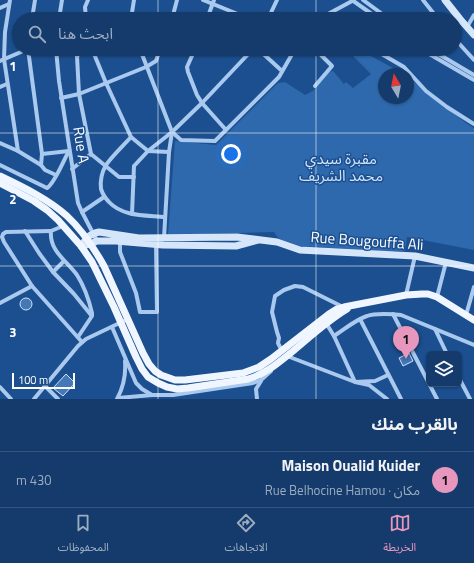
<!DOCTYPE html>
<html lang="ar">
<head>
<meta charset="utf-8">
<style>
	:root { --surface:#143b6b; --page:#214673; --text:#f1f3f6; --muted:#9dadc1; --line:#33557e; --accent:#e797bd }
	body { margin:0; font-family:"Titillium Web","Noto Sans Arabic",sans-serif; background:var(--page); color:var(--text); direction:rtl }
	.controls { position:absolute; right:12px; bottom:12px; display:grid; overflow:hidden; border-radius:6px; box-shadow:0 1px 3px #0004 }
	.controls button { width:36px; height:36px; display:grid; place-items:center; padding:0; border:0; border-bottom:1px solid var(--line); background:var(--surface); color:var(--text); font:20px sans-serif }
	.compass { position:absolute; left:378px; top:68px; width:36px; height:36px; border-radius:50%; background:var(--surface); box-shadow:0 1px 3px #0004; rotate:350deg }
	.scale { position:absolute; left:12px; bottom:10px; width:63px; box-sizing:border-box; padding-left:4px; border:2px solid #fff; border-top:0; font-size:11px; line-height:14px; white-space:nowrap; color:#fff; -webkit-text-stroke:3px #1b4f8f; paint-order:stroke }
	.you { position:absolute; left:231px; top:154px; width:14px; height:14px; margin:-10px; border:3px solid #fff; border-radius:50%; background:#1a73e8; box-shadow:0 0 0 6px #1a73e833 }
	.badge { display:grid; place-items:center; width:26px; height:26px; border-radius:50%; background:var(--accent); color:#111; font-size:13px; font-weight:700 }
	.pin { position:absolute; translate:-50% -33px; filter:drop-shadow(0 1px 2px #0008) }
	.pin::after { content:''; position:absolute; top:21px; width:14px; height:12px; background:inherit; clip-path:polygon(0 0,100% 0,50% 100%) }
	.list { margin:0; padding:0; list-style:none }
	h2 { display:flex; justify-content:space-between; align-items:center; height:52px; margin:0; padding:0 16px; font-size:17px }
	h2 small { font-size:13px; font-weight:400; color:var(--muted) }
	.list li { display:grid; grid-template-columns:26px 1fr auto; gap:12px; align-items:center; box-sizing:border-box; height:56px; padding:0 16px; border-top:1px solid var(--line) }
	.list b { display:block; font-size:15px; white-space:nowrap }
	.list p { margin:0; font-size:13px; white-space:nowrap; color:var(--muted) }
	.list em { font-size:13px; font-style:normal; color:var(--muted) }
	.icon { flex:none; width:22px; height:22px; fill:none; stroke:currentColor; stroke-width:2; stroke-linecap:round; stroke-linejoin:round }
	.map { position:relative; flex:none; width:474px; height:399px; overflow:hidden; direction:ltr }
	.search { position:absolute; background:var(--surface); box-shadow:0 1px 3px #0004; left:12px; right:12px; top:12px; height:44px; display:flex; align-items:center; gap:10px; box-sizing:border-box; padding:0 14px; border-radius:22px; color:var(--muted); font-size:15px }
	.sheet { height:108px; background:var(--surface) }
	nav { display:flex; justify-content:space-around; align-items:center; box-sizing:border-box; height:56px; border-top:1px solid var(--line); background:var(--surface); font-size:11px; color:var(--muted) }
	nav a { display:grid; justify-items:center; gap:2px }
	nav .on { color:var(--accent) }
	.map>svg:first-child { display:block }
	.green { fill:#2e69ad }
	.building { fill:#4478b7; stroke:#cfe3fa }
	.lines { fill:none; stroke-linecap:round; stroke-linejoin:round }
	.street { stroke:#a9c9ee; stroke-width:4 }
	.secondary { stroke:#d6e6fa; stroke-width:7 }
	.primary { stroke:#f0f6ff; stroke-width:7 }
	.grid { fill:none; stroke:#fff; stroke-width:1; stroke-opacity:0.55 }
	.labels { text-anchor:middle; stroke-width:3; stroke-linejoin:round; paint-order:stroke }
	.street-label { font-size:15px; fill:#fff; stroke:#1b4f8f }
	.park-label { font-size:15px; fill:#cfe3fa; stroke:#1b4f8f }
	.grid-label { font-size:13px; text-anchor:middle; font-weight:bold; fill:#fff; stroke:#1b4f8f; stroke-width:3; stroke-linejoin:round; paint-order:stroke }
</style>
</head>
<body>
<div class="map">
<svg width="474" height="399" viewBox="0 0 474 399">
	<rect width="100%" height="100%" fill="#1b4f8f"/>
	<polygon class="green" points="346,49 358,49 404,74 384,74 384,98 408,98 408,77 466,123 474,128 474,250 407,237 405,251 382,251 300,246 279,239 274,232 168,235 175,141 216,145 278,83 285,82 305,95 313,91 328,72 333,71 344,84 346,82 353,88 371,74"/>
	<g class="building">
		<circle cx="26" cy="304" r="6"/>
		<polygon points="409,353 413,361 403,366 399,358"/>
		<polygon points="66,374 75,383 63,396 53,388"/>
	</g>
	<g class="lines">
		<g class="street">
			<polyline points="10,0 5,32 4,59 18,151"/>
			<polyline points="203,0 250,19"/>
			<polyline points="352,0 379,19"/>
			<polyline points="363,0 389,19"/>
			<polyline points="423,0 438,19"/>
			<polyline points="0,8 9,4"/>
			<polyline points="131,16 146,19"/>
			<polyline points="32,19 35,0"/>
			<polyline points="59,19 62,0"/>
			<polyline points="86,19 85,7 88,0"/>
			<polyline points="131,19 134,0"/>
			<polyline points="172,19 177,0"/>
			<polyline points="207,19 214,0"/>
			<polyline points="268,19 277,0"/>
			<polyline points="307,19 328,14 354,0"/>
			<polyline points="467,27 474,15"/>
			<polyline points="455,39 474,60"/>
			<polyline points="28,49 42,154 41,165"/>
			<polyline points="56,49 59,81 78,203 82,212 97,241"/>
			<polyline points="92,49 79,54 77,56 79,94 91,154 119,177 134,177"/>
			<polyline points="92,49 106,83 131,137 148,151 169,152"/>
			<polyline points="140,49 172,132 169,152 164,238"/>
			<polyline points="195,49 187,67 188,72 197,95 202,103 226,130"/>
			<polyline points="258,49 282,71"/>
			<polyline points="373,49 404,67 426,91 447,107 474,124"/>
			<polyline points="422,49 431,55 474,80"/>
			<polyline points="430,49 474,75"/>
			<polyline points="0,61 28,49"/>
			<polyline points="315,86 332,66 315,49"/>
			<polyline points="0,87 7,84"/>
			<polyline points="61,98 79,94 146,67 156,61 160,49"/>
			<polyline points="172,132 181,140 215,141 279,77 295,49"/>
			<path d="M131,137C123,146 113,155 106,165C102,172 100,181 101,189C103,195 105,198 109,202C123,217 146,215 165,217"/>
			<polyline points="0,143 18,151 41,165 45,170 56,175"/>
			<polyline points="42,154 69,151"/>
			<path d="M0,165L47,188C55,183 63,161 69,151"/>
			<polyline points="72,169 91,154"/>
			<polyline points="82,212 104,197"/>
			<polyline points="132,214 134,166 148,151 172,132 202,103 253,49"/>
			<path d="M63,226L51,231C49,251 67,261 77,275C84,286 89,300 92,313V316L78,337"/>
			<polyline points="25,231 39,253 53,272 74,294 91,315"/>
			<polyline points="51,231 6,232 3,234 2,237 4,242 32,286 82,342"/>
			<polyline points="120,242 120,252 136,293 140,312 157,312 156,244"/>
			<polyline points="53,272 64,261"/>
			<polyline points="406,295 415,256"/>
			<polyline points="437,297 446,262"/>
			<polyline points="0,303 32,286"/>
			<polyline points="393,314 437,399"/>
			<polyline points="466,315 474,287"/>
			<polyline points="360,319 401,399"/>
			<polyline points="326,323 334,336 355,382 375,381 388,375"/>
			<polyline points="112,327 136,383 142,389 152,395"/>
			<polyline points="435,329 447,354"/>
			<path d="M334,336C345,329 355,320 367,316C375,313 393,314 401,315L474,345"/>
			<polyline points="282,351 278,343 279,338 277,332 272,312 275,296 284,290 295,286 303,287 343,307"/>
			<polyline points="287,356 355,382 369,385 387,399"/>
			<polyline points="459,378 470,399"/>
			<polyline points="45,386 58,399"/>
			<polyline points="0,387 11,399"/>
			<polyline points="118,398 152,395 173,395 253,383 261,380 271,371"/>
			<polyline points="34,399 78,346 86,339 128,319"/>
			<path d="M117,399C123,388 126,374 125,361"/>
			<polyline points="257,399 256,389 261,381"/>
		</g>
		<g class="secondary">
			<polyline points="445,0 460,19 474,35"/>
			<path d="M258,240L236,246L163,245L116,241H97L90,244L81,246C87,238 89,234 99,232L139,238L237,237L277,242L300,250L415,256L474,268"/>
		</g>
		<g class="primary">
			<path d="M0,176C23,187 48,199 67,216C82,230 94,248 104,266L143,353L149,364L155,371L161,375L175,380H185L243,373L259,367L271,359L329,314L337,309L344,307L406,295L422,294H428L437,297L474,320"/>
			<path d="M0,183L34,201L47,210L58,220L81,246L92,262L114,307L136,357L142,369L148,377L158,383L167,387L177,389L188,388L248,379C266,374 279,362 293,351C311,336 327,321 347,309"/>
		</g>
	</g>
	<path class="grid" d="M158,0V19M316,0V19M158,49V399M316,49V399M0,133H474M0,266H474"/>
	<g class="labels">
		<g class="street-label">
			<text transform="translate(81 145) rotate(81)" y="5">Rue A</text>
			<text transform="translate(367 241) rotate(4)" y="5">Rue Bougouffa Ali</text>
		</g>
		<g class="park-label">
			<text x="341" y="164">مقبرة سيدي<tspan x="341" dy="17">محمد الشريف</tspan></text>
		</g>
	</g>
	<g class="grid-label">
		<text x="13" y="71">1</text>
		<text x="13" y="204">2</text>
		<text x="13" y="337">3</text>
	</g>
</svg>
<div class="controls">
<button><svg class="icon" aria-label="layers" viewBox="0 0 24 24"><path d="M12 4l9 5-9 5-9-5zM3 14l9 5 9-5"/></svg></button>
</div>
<svg class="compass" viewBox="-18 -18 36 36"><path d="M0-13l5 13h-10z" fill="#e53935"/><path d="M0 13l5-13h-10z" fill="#9dadc1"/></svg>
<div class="scale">100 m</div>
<div class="you"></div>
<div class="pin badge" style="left:406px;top:359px">1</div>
<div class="search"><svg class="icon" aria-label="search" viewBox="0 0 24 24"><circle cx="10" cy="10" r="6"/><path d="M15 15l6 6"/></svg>ابحث هنا</div>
</div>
<section class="sheet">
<h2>بالقرب منك<small></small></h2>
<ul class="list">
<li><span class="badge">1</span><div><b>Maison Oualid Kuider</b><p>مكان · Rue Belhocine Hamou</p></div><em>430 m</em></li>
</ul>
</section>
<nav>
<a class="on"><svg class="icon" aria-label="map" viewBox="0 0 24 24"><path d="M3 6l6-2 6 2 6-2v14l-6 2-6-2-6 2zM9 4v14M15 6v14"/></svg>الخريطة</a>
<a><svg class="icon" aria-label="directions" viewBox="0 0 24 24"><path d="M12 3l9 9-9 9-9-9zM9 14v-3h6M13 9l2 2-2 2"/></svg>الاتجاهات</a>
<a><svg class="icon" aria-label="saved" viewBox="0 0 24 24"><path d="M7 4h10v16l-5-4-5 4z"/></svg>المحفوظات</a>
</nav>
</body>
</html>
